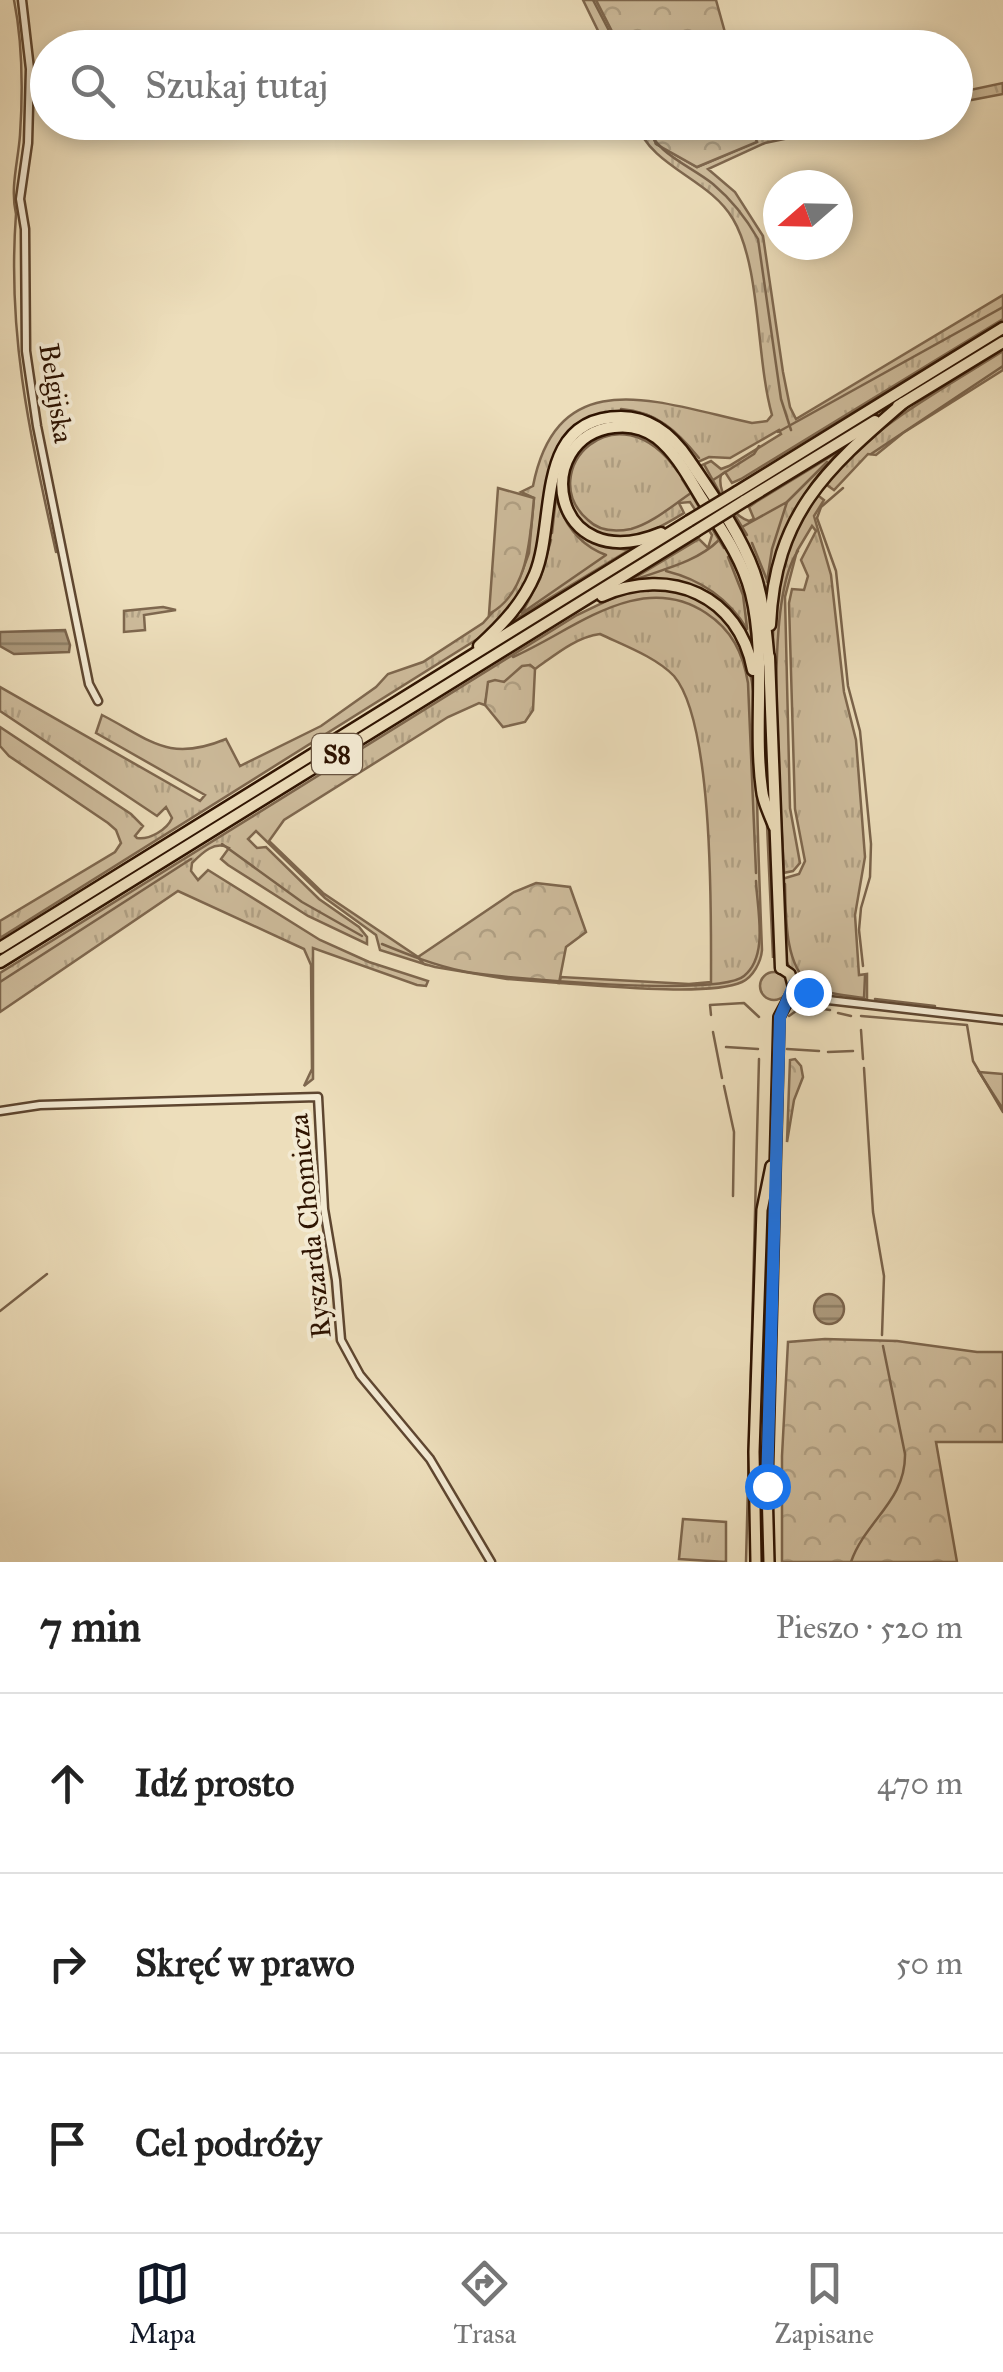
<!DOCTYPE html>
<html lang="pl">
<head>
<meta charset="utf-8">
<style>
	:root { --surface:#fff; --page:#f6f6f6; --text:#222; --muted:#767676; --line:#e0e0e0; --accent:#111827 }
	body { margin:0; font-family:"IM FELL Great Primer",serif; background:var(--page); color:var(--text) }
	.compass { position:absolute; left:763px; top:170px; width:90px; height:90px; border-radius:50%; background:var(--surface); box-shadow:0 5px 15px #0003; rotate:250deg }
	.stop { position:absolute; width:30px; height:30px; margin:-22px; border:8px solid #1a73e8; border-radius:50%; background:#fff }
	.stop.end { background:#1a73e8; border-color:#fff; box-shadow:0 2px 10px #0008 }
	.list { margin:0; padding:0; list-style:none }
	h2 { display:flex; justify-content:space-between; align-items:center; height:130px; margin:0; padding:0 40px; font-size:42px }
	h2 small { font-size:32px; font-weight:400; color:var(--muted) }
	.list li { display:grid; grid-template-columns:65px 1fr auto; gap:30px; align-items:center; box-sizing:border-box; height:180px; padding:0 40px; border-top:2px solid var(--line) }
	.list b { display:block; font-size:38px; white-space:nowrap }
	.list em { font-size:32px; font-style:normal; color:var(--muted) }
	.icon { flex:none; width:55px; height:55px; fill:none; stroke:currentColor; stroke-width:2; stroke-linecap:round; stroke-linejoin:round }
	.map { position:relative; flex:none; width:1003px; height:1562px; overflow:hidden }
	.search { position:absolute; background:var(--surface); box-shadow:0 5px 15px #0003; left:30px; right:30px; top:30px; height:110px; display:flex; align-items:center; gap:25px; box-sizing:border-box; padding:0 35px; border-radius:55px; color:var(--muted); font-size:38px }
	.sheet { height:670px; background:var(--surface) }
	nav { display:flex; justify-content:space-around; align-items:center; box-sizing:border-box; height:140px; border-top:2px solid var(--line); background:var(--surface); font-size:28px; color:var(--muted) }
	nav a { display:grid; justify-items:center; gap:5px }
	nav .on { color:var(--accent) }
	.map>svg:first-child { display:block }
	.grass { fill:url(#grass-tufts); stroke:#7e674e; stroke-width:2.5 }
	.forest { fill:url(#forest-crowns); stroke:#7e674e; stroke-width:2.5 }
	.garden { fill:#cdbb9b; stroke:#7e674e; stroke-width:2.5 }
	.water { fill:url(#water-rules); stroke:#7a634b; stroke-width:2.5 }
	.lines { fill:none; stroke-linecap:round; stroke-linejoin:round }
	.stream { stroke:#7a634b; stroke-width:2.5 }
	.minor-casing { stroke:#5e4630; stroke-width:11 }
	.major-casing { stroke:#2e1301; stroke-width:14 }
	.highway-casing { stroke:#2e1301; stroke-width:15 }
	.minor { stroke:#f3ead3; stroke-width:6 }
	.major { stroke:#eddebb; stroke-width:9 }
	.highway { stroke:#eddebb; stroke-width:10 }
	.highway-bridge-casing { stroke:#2e1301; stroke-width:15; stroke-linecap:butt }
	.highway-bridge { stroke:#eddebb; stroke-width:10 }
	.route { stroke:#1a73e8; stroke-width:12 }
	.labels { text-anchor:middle; stroke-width:8; stroke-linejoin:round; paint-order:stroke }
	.shield { fill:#f3ead3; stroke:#695440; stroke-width:2.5 }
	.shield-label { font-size:25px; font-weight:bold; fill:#2e1301 }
	.street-label { font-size:28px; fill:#2e1301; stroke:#f3ead3 }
</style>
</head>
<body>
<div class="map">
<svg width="1003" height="1562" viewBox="0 0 1003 1562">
	<defs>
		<pattern id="grass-tufts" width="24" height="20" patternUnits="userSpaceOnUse" patternTransform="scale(2.5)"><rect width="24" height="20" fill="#cdbb9b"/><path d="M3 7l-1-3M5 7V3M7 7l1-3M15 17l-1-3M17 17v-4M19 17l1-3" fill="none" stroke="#b0a084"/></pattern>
		<pattern id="forest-crowns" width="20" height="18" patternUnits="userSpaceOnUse" patternTransform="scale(2.5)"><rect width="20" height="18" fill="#cdbb9b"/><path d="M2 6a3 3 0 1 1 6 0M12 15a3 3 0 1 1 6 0" fill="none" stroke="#b0a084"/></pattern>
		<pattern id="water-rules" width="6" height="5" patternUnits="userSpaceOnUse" patternTransform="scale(2.5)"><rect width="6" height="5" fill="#ac997c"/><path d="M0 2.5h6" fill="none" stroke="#8c7c63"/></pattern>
	</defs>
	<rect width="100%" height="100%" fill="#eddebb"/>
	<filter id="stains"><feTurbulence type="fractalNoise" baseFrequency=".002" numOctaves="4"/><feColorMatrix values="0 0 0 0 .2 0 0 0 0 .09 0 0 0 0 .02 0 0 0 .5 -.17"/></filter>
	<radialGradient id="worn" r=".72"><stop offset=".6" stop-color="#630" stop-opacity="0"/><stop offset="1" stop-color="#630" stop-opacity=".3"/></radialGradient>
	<g class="grass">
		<polygon points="583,0 596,0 620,47 606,47"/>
		<polygon points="1003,83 1003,94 956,103 956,93"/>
		<path d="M636,123H648L656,144L697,167L756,142L753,129L761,127L766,132L811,123H861L765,143L708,169L735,192L763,236L783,372L790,407L796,419L1003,295V319L741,479L732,483L725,472L721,475C717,491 733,516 749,521L754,519L749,507L756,502L843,449C799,488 777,542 767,599L752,553L700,466L711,461L721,469L729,466L781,434L779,430L730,458L709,457L698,462C687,447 676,432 661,422C622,397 570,417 553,458C540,492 545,530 533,564C524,592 507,612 487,633L0,938V921L115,852L121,843L116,830L108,823L9,756L0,746V727L131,814L143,826L135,836L137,838C149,840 167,830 172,818L166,807L157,816L0,711V687L200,801L205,795L96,733L102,715C151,740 168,763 226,739L240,766L321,726L376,687L388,674L423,662L483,623L515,587L522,572L529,553L534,498L521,492L533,486C558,359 662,404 752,423L767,421L772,415C756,359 761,266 733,219C709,178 652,168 636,123Z"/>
		<path d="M1003,351V370L903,433L876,455L868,454L834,490L824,483L816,494L824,500L814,516L831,575L844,692L856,740L865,857L855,915L859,975L867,974V999C838,1005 798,989 786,960C780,947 782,895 782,879L799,874L805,861L795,809L789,603L792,589L804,590L808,576L801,560L816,531L812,526L797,551L785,597L790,808L800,863L793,871L783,873C773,849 777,768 776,737C775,694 770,649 775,607C792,467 896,418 1003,351Z"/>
		<path d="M618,420C644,421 662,432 679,451C717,506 753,561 762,627L773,958L757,602C747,561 725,528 703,493C691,474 681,451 663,437C580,368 495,536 629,550L512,621C526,602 538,582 544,559C558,505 543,429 618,420Z"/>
		<path d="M621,430L642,434L672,458L725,543L746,590L753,650C728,602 682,572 626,583L699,539L708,548L712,535L690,502L679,503L684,513C664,525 646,536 621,539C566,545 546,457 598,436C605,433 614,432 621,430Z"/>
		<path d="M665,589C695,595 724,610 738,639C762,686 755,746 757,797C758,848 760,899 762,950C761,962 753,977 742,982C709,997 599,985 559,983L561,977L689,984L711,982C711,916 714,723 674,676C656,657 623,645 600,634C576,637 555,655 535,669L530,665L504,682H489L485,705L479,703L448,717L284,820L269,841L323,893L418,957L424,964L380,950L376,935L325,898L256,831L248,839L257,848L266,847L319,899L359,927L367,937V944L308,916L228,865L221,859L229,848C215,840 202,853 192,863L191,871L198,880L208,870L320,940L369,962L428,981L426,986L417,985L313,948V1079L304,1086L312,1069L311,965L304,949L178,891L0,1012V973L577,615L625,592Z"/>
		<polygon points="163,607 176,610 144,615 145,630 124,632 124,611"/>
		<polygon points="683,1519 726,1522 726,1562 679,1559"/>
	</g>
	<g class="forest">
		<polygon points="596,0 716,0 729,47 620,47"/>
		<polygon points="648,123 750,123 757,142 697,167 656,144"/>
		<path d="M498,488L534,498C530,537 529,593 489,614Z"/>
		<polygon points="530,665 535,669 533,710 525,722 503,727 485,705 488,682 495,680 504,682 522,666"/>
		<polygon points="536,883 570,887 586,932 566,947 559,983 507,979 435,967 424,964 418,957 514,892"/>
		<polygon points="795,1059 801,1066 803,1077 794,1100 787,1142 790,1060"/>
		<polygon points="979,1072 1003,1074 1003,1109"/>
		<polygon points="825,1339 897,1341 977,1352 1003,1352 1003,1442 936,1442 957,1562 782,1562 782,1456 788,1342"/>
	</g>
	<circle class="garden" cx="774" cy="986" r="14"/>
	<g class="water">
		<polygon points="65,630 70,645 69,652 14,654 0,646 0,632"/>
		<circle cx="829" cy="1309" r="15"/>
	</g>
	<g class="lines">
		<g class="stream">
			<path d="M14,0C23,45 23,90 20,135C18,162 10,188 16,214C7,335 30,434 56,552"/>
			<polyline points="593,0 618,48"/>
			<path d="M645,122C656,155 688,164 713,184C732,200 746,218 758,239L781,399L791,430"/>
			<path d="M621,409C657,412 677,431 699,458"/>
			<polyline points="778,432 1003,307"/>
			<polyline points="871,454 1003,366"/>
			<polyline points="705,466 721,495"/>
			<path d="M678,472C617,383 533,473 588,520C599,531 616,532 631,529C653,523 673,505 691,493L682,479"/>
			<polyline points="713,480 754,454 759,446"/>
			<polyline points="843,488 821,507 817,518 836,571 848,686 860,731 871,844 870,877 861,908 859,930 863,966"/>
			<polyline points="692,495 700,509"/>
			<polyline points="787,502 827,462"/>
			<polyline points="734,514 747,535"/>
			<polyline points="710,525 724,548"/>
			<polyline points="742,527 787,502 772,549 767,582"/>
			<path d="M551,540L540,579L522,613L606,555C579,545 564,524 556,497L552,533"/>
			<polyline points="752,543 767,580"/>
			<polyline points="728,557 743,595 747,628"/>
			<path d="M666,571C702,580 728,598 747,629"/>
			<path d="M631,581C660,570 696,563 719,540"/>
			<path d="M513,657C573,631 640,569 706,613C732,630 743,653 748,683L756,873"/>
			<polyline points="222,844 302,902 362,936"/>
			<path d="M784,871C781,803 762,601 798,551"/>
			<path d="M785,884C786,913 784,964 809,983C822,994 847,996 864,998L865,976"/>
			<path d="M382,944C409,955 434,965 462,971C501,979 720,997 744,976C769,956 757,909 756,881"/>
			<polyline points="0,982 191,859"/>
			<polyline points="875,999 935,1006"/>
			<polyline points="838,1013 851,1016"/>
			<polyline points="711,1015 710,1005 744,1003 759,1017"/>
			<polyline points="789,1016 803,1006 830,1010"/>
			<polyline points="861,1016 967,1025 973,1061 1003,1112"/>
			<polyline points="861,1030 863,1059"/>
			<polyline points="713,1032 722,1078"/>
			<polyline points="726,1047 758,1049"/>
			<polyline points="787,1049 819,1051"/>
			<polyline points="828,1052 853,1051"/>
			<polyline points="864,1068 873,1212 884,1276 882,1335"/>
			<polyline points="724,1086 734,1132 733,1196"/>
			<polyline points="0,1311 47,1274"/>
			<polyline points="746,1562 759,1059"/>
			<path d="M851,1562C865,1521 906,1501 905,1454L883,1346"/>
		</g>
		<g class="minor-casing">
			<g id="minor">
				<polyline points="22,0 30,69 28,143 20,199 25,229 26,351 37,426 89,684 98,701"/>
				<polyline points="794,985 822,998"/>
				<polyline points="789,1000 828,1000 1003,1020"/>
				<polyline points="0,1111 40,1105 318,1097 324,1209 336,1280 341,1340 360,1375 430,1459 491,1562"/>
			</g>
		</g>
		<g class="major-casing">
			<g id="major">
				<polyline points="756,1562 754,1452 762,1210 771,1166"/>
				<polyline points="769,1562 767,1486 779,1017 794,989 790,974 781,968"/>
			</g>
		</g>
		<g class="highway-casing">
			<g id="highway">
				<polyline points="898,406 1003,342"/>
				<polyline points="737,492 1003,328"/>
				<polyline points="744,501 875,421"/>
				<path d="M661,533C550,579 530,437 614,427C629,425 645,429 657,438C677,454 689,478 702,499C721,529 742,558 751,593C767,657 753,726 762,790C763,802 770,815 774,826"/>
				<path d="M602,596C670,566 739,595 753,670"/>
				<path d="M770,625C775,515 825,470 903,403"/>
				<path d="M479,646C502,625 523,603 535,574C557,521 533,417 621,417C651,417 673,436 689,460C712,494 740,533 754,572C764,601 766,632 769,663"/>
				<polyline points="769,657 781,968"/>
				<polyline points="0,948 689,521"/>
				<polyline points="0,962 696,531"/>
			</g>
		</g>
		<use href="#minor" class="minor"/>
		<use href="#major" class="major"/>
		<use href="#highway" class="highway"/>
		<g class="highway-bridge-casing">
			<g id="highway-bridge">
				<polyline points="689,521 737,492"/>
				<polyline points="696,531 744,501"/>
			</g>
		</g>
		<use href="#highway-bridge" class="highway-bridge"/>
	</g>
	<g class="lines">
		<polyline class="route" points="767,1486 780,1017 794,984 808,992"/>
	</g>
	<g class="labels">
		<rect class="shield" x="312" y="734" width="50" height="40" rx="8"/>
		<g class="shield-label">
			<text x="337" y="763">S8</text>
		</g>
		<g class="street-label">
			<text transform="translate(57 393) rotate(81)" y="10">Belgijska</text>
			<text transform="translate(309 1226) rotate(-96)" y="10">Ryszarda Chomicza</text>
		</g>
	</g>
	<rect width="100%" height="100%" filter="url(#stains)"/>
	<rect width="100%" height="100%" fill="url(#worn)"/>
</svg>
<svg class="compass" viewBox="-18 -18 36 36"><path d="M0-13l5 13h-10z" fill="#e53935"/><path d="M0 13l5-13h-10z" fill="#767676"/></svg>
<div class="stop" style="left:767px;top:1486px"></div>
<div class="stop end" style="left:808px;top:992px"></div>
<div class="search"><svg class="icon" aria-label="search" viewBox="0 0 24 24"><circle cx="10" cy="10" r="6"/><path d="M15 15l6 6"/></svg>Szukaj tutaj</div>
</div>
<section class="sheet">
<h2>7 min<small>Pieszo · 520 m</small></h2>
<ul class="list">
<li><svg class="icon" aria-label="ahead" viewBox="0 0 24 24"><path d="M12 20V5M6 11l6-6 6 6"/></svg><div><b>Idź prosto</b></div><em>470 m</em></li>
<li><svg class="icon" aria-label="right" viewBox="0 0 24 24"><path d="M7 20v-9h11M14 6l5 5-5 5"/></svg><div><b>Skręć w prawo</b></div><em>50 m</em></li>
<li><svg class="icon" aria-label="arrive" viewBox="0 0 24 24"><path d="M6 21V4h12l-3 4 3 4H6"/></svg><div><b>Cel podróży</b></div></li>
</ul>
</section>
<nav>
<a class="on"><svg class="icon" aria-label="map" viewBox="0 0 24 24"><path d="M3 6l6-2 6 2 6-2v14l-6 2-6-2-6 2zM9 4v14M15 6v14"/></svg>Mapa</a>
<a><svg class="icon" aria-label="directions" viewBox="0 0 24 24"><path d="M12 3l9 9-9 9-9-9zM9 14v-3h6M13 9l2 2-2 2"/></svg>Trasa</a>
<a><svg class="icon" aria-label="saved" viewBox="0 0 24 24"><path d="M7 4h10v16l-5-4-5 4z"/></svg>Zapisane</a>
</nav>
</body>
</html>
